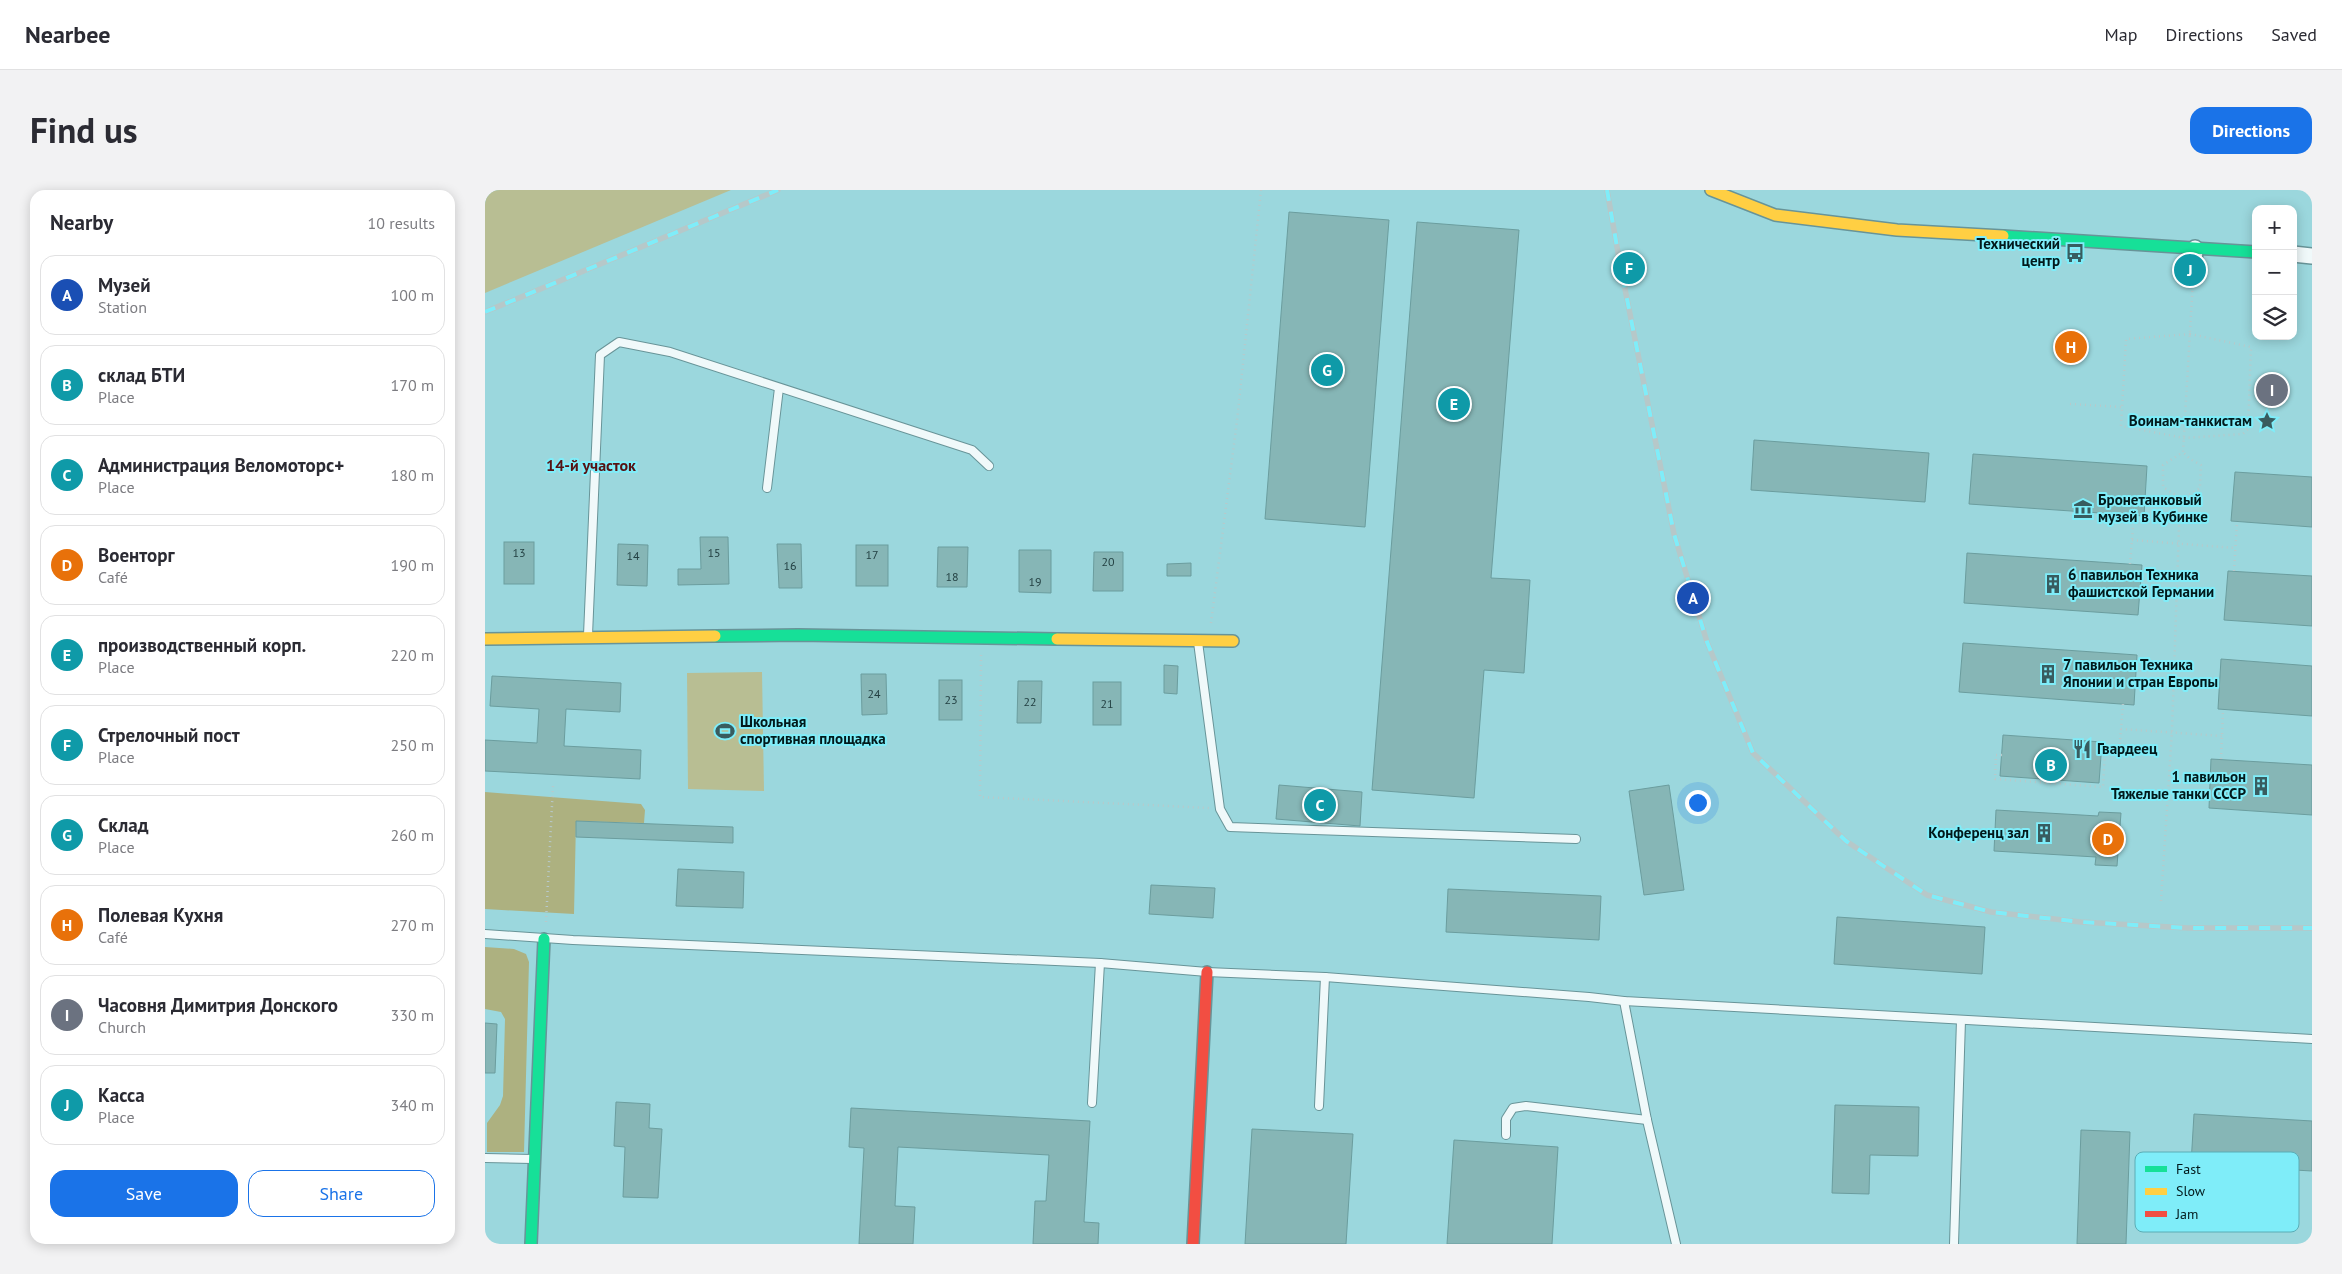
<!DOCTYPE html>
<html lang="en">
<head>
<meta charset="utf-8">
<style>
	:root { --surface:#fff; --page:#f2f2f3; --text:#2b2b33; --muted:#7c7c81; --line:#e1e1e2; --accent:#1a73e8 }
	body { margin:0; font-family:"PT Sans",sans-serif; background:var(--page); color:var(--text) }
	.controls { position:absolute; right:15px; top:15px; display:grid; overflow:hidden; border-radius:10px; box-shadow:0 2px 12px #0003 }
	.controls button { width:45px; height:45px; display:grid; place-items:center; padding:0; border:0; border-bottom:1px solid var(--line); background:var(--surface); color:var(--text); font:25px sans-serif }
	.you { position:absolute; left:1212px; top:612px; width:18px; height:18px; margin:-12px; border:4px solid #fff; border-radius:50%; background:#1a73e8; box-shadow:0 0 0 8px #1a73e833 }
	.badge { display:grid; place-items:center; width:32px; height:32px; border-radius:50%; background:var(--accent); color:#fff; font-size:16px; font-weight:700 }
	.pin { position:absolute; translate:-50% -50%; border:2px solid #fff; box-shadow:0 1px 5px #0006 }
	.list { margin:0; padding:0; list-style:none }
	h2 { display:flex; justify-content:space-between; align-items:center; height:65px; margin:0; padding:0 20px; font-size:21px }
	h2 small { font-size:16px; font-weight:400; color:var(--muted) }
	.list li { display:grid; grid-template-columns:32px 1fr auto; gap:15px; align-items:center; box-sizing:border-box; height:80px; margin:0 10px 10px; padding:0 10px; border:1px solid var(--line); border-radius:15px }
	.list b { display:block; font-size:19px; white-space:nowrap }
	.list p { margin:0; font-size:16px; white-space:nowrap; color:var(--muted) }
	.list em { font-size:16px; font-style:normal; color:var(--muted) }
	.actions { display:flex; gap:10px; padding:15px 20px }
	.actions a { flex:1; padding:11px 0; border:1px solid var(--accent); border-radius:15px; text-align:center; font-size:18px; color:var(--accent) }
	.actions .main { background:var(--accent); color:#fff }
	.icon { flex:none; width:28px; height:28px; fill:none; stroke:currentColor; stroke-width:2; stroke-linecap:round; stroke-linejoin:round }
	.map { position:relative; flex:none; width:1827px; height:1054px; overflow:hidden; border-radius:15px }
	header { display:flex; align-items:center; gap:30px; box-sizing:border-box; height:70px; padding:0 25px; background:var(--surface); border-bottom:1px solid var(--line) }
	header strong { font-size:24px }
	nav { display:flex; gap:28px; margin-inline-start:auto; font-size:18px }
	.intro { display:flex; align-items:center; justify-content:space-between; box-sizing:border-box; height:120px; padding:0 30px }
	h1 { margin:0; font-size:35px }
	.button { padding:12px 22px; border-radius:15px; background:var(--accent); color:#fff; font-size:18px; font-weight:700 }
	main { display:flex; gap:30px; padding:0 30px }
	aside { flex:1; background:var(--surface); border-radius:15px; box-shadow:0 2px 12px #0003 }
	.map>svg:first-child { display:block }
	.green { fill:#b8be93 }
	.forest { fill:#adb180 }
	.building { fill:#86b6b6; stroke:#6b9d9e }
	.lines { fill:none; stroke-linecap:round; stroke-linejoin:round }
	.lane-casing { stroke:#689498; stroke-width:10 }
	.street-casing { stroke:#689498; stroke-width:18 }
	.fast-casing { stroke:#689498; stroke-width:14 }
	.slow-casing { stroke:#689498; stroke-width:14 }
	.jam-casing { stroke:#689498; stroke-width:14 }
	.path { stroke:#b8c9ca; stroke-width:2.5; stroke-dasharray:1 4; stroke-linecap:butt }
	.lane { stroke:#f0f9fa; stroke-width:8 }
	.street { stroke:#f0f9fa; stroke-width:15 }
	.fast { stroke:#16e098; stroke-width:11 }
	.slow { stroke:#ffcf43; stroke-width:11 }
	.jam { stroke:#f24e42; stroke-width:11 }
	.rail-casing { stroke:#b6c8c9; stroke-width:5.5 }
	.rail { stroke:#7fedf9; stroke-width:4; stroke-dasharray:11; stroke-linecap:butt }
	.labels { text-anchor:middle; stroke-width:4; stroke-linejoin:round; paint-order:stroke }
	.number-label { font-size:12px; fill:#234042 }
	.poi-label { font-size:15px; font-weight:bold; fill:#02191b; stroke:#7fedf9; text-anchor:start }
	.neighbourhood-label { font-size:16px; font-weight:bold; fill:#571213; stroke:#7fedf9 }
	.key { fill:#7fedf9; stroke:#5aadb6; stroke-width:1 }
	.key-label { font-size:14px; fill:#02191b }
</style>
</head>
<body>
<header>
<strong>Nearbee</strong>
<nav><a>Map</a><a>Directions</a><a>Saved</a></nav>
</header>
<div class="intro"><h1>Find us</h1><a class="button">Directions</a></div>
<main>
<aside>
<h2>Nearby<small>10 results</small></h2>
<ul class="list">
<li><span class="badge" style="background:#1a4fb4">A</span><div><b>Музей</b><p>Station</p></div><em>100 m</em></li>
<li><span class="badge" style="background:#0f9aa8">B</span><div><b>склад БТИ</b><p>Place</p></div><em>170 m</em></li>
<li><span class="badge" style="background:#0f9aa8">C</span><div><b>Администрация Веломоторс+</b><p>Place</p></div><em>180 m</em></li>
<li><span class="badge" style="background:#e8710a">D</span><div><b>Военторг</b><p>Café</p></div><em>190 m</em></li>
<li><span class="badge" style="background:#0f9aa8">E</span><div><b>производственный корп.</b><p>Place</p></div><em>220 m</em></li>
<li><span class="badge" style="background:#0f9aa8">F</span><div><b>Стрелочный пост</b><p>Place</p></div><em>250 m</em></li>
<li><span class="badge" style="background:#0f9aa8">G</span><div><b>Склад</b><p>Place</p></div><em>260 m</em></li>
<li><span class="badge" style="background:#e8710a">H</span><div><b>Полевая Кухня</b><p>Café</p></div><em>270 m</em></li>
<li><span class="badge" style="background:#6b7280">I</span><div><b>Часовня Димитрия Донского</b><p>Church</p></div><em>330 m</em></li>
<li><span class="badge" style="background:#0f9aa8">J</span><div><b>Касса</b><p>Place</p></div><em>340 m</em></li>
</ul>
<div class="actions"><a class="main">Save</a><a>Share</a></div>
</aside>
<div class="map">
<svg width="1827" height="1054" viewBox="0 0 1827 1054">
	<rect width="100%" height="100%" fill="#9bd7dd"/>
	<g class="green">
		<polygon points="0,0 246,0 0,103"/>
		<polygon points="277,482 279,601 203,599 202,483"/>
	</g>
	<g class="forest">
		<polygon points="0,602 156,614 160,620 159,633 91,631 89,724 0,719"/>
		<polygon points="0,757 29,759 41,764 44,772 39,962 2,962 2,933 15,915 18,906 20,829 16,822 0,819"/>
	</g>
	<g class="building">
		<polygon points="804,22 904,30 880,337 780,329"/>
		<polygon points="932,32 1034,40 1006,388 1045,390 1039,483 999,480 989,608 887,600"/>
		<polygon points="1269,250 1444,263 1440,312 1266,300"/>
		<polygon points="1488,264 1662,276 1659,326 1484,314"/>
		<polygon points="1750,282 1827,287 1827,337 1746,331"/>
		<polygon points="215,347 243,347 244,394 193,395 193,379 216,379"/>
		<rect x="19" y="352" width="30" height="42"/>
		<polygon points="133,354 163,355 162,396 132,395"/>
		<polygon points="292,354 316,354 317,398 294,398"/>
		<rect x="371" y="355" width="32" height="41"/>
		<polygon points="453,357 483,357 482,397 452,397"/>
		<polygon points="534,360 566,360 566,403 534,402"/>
		<polygon points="609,362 638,362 638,401 608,401"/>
		<polygon points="1482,363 1657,375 1653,425 1479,413"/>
		<polygon points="706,373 706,386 682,386 682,374"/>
		<polygon points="1743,381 1827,386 1827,436 1739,430"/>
		<polygon points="1478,453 1652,465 1649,515 1474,502"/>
		<polygon points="1736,469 1827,476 1827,526 1733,519"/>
		<polygon points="679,475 693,476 692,504 679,503"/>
		<polygon points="376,484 401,484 402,524 377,525"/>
		<polygon points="7,486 136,493 135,522 81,519 79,556 156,560 155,589 0,581 0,550 52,553 54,519 5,516"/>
		<rect x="454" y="490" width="23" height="40"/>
		<polygon points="533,491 557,491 556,533 532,533"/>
		<rect x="608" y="492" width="28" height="43"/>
		<polygon points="1518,545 1617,552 1614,593 1515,586"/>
		<polygon points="1726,569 1827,575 1827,625 1724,618"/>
		<polygon points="794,595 877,602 875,636 791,629"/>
		<polygon points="1184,595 1199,700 1159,705 1144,601"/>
		<polygon points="1511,620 1613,626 1614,622 1636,623 1632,676 1610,675 1611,667 1509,661"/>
		<polygon points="91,631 248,637 248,653 91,647"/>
		<polygon points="193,679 259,682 258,718 191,716"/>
		<polygon points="666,695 730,698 728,728 664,724"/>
		<polygon points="963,699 1116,706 1114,750 961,742"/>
		<polygon points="1352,727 1500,737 1497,784 1349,774"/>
		<polygon points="0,833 12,834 10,883 0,883"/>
		<polygon points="131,912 165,914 164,938 177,939 173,1008 138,1007 140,957 129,956"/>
		<polygon points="1350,915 1434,917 1433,966 1385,965 1384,1004 1347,1003"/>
		<polygon points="366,918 605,931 599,1032 614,1033 613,1054 548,1054 550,1011 561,1011 564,965 413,957 410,1016 430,1017 428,1054 374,1054 379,958 364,957"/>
		<polygon points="1709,924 1827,931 1827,981 1706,974"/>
		<polygon points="767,939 868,944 861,1054 760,1054"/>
		<polygon points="1596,940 1645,942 1641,1054 1592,1054"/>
		<polygon points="969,950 1073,957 1067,1054 962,1054"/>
	</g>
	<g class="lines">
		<g class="lane-casing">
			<g id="lane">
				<polyline points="282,298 294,198"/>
				<polyline points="103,445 115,165 134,152 185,162 487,260 504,276"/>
				<polyline points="713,452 735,619 745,637 1091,649"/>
				<polyline points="0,744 88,750 615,773 722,782 840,787 1104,807 1139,811 1827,849"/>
				<polyline points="1139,811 1162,930 1191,1054"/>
				<polyline points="607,913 615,773"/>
				<polyline points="834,916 840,787"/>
				<polyline points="1021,945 1021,929 1028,918 1041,916 1162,930"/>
				<polyline points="0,968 47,969"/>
				<polyline points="1469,1054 1476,830"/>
			</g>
		</g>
		<g class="street-casing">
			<g id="street">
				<polyline points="1808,64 1827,66"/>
				<polyline points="1709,75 1710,58"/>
			</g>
		</g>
		<g class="fast-casing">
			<g id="fast">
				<polyline points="1518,46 1771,62"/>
				<polyline points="230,446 313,445 572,449"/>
				<polyline points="46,1054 59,749"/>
			</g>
		</g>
		<g class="slow-casing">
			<g id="slow">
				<polyline points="1226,0 1290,25 1412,40 1518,46"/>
				<polyline points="0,449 230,446"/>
				<polyline points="572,449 748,451"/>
			</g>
		</g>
		<g class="jam-casing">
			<polyline id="jam" points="708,1054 722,782"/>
		</g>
		<g class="path">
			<polygon points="1705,144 1766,157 1763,239 1758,244 1699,248 1636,236 1641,149"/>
			<polyline points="1585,214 1637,217"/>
			<polyline points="1695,308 1706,304 1715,298 1716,275 1705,269 1698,262"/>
			<polyline points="1647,350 1750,358"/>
			<polyline points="1645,374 1649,325"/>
			<polyline points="1749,381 1752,332"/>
			<polyline points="726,433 752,231 776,0"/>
			<polyline points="496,465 495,607 724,618"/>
			<polyline points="1638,514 1636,539 1737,546"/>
			<polyline points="1634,564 1636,539"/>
			<polyline points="1517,565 1511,565 1510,589 1618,597 1620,559 1634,560"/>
			<polyline points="1736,569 1738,520"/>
			<polyline points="1676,711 1687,541 1695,308 1678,297 1678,275 1698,262 1708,89"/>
			<polyline points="61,732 68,596"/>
		</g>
		<use href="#lane" class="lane"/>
		<use href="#street" class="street"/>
		<use href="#fast" class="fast"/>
		<use href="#slow" class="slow"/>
		<use href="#jam" class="jam"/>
		<g class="rail-casing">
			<g id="rail">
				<polyline points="1122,0 1135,74 1189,344 1222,452 1268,563 1361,651 1442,705 1506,722 1596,732 1703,738 1827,738"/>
				<polyline points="0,122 293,0"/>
			</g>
		</g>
		<use href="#rail" class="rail"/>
	</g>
	<defs>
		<g id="bus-bare" transform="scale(1.5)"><path d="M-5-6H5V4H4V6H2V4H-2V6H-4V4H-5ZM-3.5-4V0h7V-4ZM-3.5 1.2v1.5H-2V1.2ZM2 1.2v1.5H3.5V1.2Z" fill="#385c5f" stroke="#7fedf9" stroke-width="2.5" paint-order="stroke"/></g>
		<g id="sight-bare" transform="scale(1.5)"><path d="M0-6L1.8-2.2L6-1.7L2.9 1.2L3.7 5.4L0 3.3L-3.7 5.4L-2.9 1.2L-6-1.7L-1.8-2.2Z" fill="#385c5f" stroke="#7fedf9" stroke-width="2.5" paint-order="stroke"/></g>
		<g id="museum-bare" transform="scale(1.5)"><path d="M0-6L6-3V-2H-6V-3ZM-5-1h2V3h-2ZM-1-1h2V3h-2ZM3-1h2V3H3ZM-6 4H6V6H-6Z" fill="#385c5f" stroke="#7fedf9" stroke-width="2.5" paint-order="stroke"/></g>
		<g id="building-bare" transform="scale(1.5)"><path d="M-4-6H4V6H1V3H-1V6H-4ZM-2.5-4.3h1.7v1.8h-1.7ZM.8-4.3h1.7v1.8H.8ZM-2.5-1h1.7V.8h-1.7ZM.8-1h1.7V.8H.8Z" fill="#385c5f" stroke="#7fedf9" stroke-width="2.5" paint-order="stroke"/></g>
		<g id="stadium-bare" transform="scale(1.5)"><path d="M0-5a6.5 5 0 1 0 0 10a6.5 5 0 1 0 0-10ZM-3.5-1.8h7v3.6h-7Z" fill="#385c5f" stroke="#7fedf9" stroke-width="2.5" paint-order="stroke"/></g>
		<g id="restaurant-bare" transform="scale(1.5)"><path d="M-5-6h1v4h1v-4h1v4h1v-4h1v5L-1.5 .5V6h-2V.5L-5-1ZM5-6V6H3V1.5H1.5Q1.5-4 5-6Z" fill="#385c5f" stroke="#7fedf9" stroke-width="2.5" paint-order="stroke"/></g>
	</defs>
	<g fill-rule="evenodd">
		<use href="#bus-bare" x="1590" y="63"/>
		<use href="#sight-bare" x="1782" y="231"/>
		<use href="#museum-bare" x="1598" y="319"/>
		<use href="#building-bare" x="1568" y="394"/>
		<use href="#building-bare" x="1563" y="484"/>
		<use href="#stadium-bare" x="240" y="541"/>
		<use href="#restaurant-bare" x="1597" y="559"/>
		<use href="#building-bare" x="1776" y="596"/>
		<use href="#building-bare" x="1559" y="643"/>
	</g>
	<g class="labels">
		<g class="number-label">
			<text x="34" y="367">13</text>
			<text x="229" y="367">15</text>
			<text x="387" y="369">17</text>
			<text x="148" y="370">14</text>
			<text x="623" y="376">20</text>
			<text x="305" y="380">16</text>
			<text x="467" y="391">18</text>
			<text x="550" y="396">19</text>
			<text x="389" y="508">24</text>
			<text x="466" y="514">23</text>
			<text x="545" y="516">22</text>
			<text x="622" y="518">21</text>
		</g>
		<g class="poi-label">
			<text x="1575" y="59" text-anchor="end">Технический<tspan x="1575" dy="17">центр</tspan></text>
			<text x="1767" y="236" text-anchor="end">Воинам-танкистам</text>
			<text x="1613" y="315">Бронетанковый<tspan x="1613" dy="17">музей в Кубинке</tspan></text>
			<text x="1583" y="390">6 павильон Техника<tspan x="1583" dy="17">фашистской Германии</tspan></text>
			<text x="1578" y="480">7 павильон Техника<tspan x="1578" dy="17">Японии и стран Европы</tspan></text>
			<text x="255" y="537">Школьная<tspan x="255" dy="17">спортивная площадка</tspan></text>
			<text x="1612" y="564">Гвардеец</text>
			<text x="1761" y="592" text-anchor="end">1 павильон<tspan x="1761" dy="17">Тяжелые танки СССР</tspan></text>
			<text x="1544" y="648" text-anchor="end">Конференц зал</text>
		</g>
		<g class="neighbourhood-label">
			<text x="106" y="281">14-й участок</text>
		</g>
	</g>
	<rect x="1650" y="962" width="164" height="80" rx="8" class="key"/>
	<rect x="1660" y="976" width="22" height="6" fill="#16e098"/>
	<rect x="1660" y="998" width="22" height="7" fill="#ffcf43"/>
	<rect x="1660" y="1021" width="22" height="6" fill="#f24e42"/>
	<g class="key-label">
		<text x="1691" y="984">Fast</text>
		<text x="1691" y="1006">Slow</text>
		<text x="1691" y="1029">Jam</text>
	</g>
</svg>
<div class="controls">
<button>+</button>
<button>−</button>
<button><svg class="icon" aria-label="layers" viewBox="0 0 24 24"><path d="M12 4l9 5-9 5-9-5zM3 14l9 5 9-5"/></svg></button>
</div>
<div class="you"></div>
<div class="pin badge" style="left:1208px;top:408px;background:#1a4fb4">A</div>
<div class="pin badge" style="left:1566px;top:575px;background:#0f9aa8">B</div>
<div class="pin badge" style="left:835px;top:615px;background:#0f9aa8">C</div>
<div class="pin badge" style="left:1623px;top:649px;background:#e8710a">D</div>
<div class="pin badge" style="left:969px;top:214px;background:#0f9aa8">E</div>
<div class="pin badge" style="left:1144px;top:78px;background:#0f9aa8">F</div>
<div class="pin badge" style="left:842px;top:180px;background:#0f9aa8">G</div>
<div class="pin badge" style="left:1586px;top:157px;background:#e8710a">H</div>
<div class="pin badge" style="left:1787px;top:200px;background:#6b7280">I</div>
<div class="pin badge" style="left:1705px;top:80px;background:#0f9aa8">J</div>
</div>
</main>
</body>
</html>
